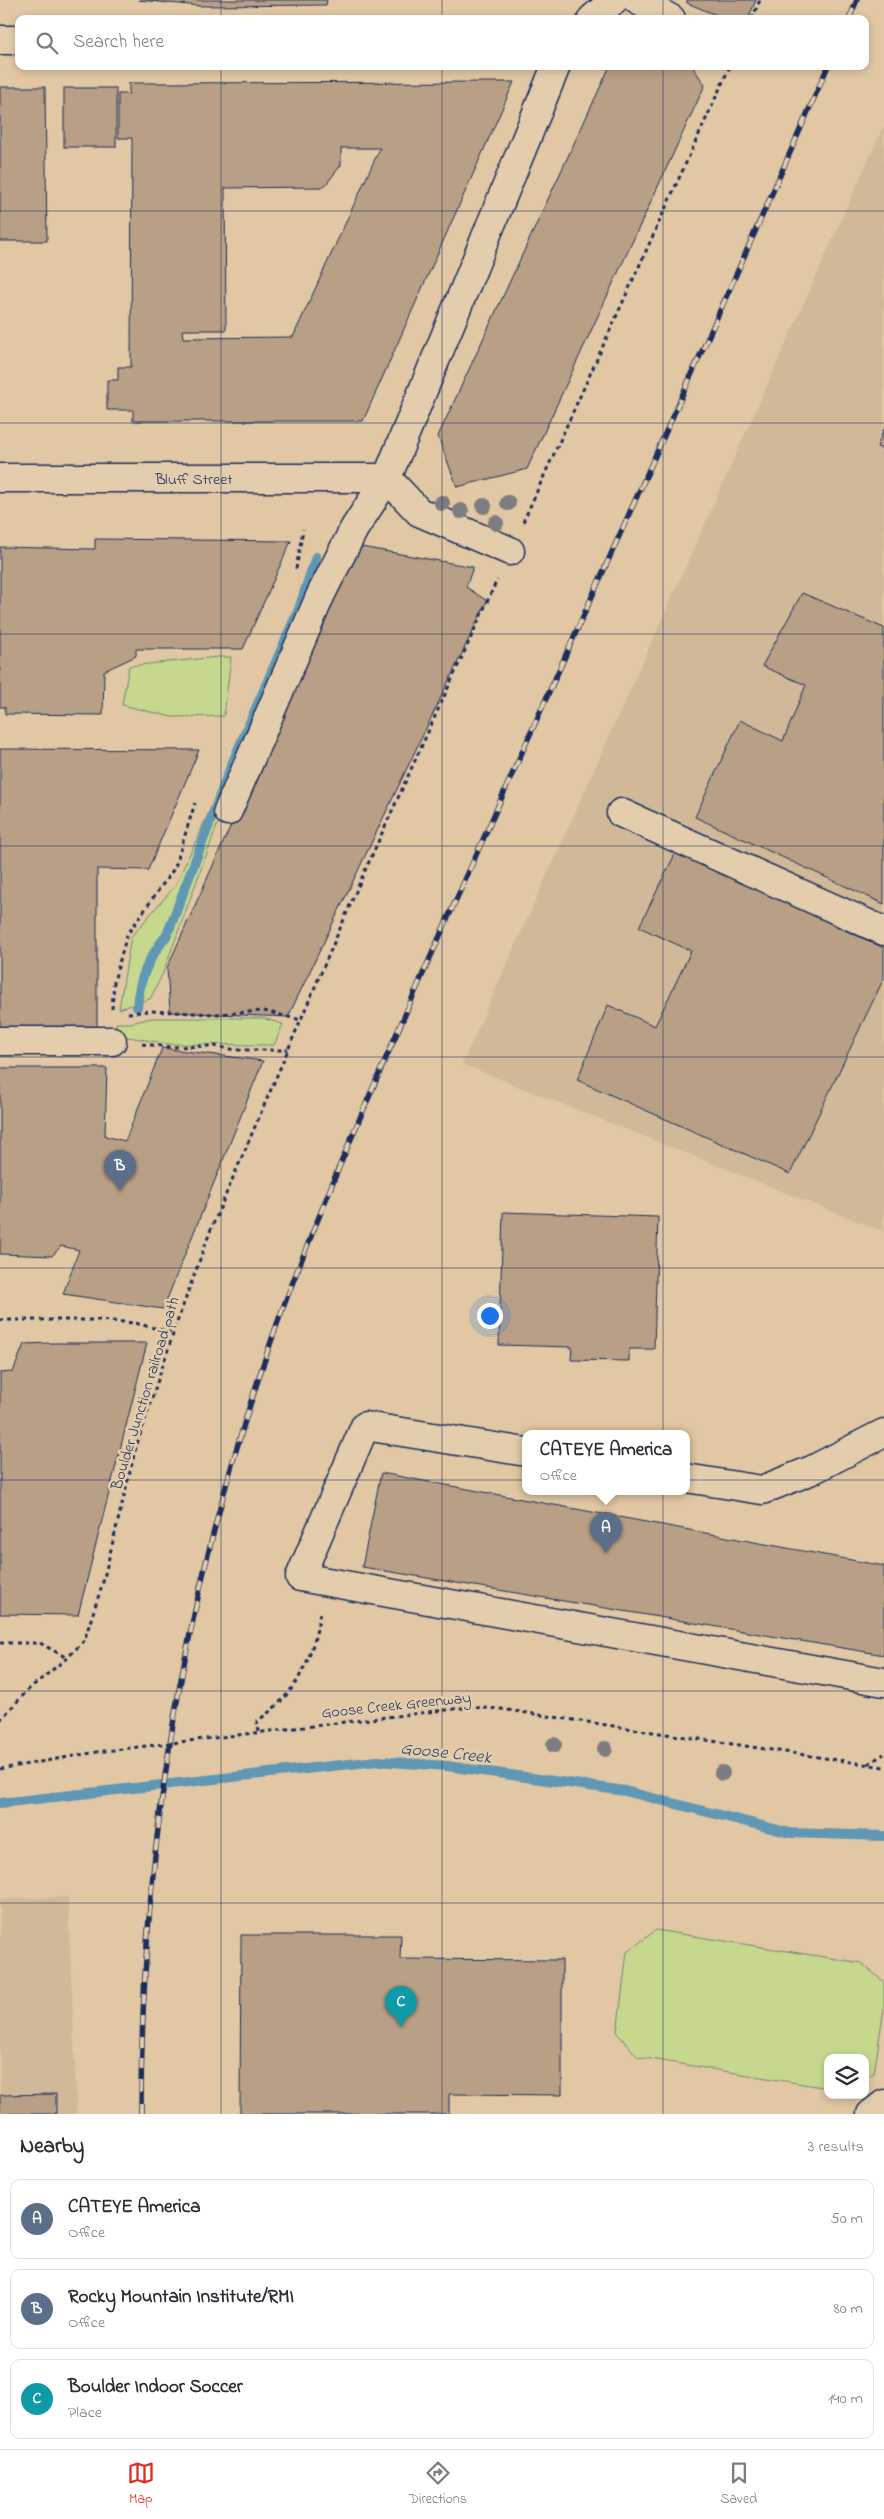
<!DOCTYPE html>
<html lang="en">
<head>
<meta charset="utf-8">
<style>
	:root { --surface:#fff; --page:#f7f7f7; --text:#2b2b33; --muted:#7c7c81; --line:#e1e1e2; --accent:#d93025 }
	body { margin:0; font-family:"Indie Flower",sans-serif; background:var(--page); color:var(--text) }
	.controls { position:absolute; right:15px; bottom:15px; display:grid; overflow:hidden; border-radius:10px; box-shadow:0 2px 8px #0003 }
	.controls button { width:45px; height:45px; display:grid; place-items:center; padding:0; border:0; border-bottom:1px solid var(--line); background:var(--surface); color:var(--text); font:25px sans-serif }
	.you { position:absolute; left:489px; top:1315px; width:18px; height:18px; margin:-12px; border:4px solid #fff; border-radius:50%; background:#1a73e8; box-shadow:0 0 0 8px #1a73e833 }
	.badge { display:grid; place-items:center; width:32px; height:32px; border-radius:50%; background:var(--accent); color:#fff; font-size:16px; font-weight:700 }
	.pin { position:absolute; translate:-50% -41px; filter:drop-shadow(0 1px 2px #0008) }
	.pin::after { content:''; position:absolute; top:26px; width:18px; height:15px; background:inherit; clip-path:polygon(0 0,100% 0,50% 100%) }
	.popup { position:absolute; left:522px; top:1430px; width:168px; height:65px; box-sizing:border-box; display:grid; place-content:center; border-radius:10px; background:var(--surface); filter:drop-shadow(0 1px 4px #0005); font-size:16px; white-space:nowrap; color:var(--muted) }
	.popup b { font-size:19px; color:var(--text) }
	.popup::after { content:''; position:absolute; left:50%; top:100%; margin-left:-10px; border:10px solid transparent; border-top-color:var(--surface) }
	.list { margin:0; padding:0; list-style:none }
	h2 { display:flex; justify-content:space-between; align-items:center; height:65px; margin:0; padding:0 20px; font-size:21px }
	h2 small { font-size:16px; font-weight:400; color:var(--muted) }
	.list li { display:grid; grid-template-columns:32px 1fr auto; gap:15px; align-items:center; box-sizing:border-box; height:80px; margin:0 10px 10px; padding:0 10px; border:1px solid var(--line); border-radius:10px }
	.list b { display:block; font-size:19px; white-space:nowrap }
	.list p { margin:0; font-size:16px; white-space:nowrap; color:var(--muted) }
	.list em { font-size:16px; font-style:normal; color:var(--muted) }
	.icon { flex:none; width:28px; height:28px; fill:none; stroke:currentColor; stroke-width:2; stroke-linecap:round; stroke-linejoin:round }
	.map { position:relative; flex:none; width:884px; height:2114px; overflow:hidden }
	.search { position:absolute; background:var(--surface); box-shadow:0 2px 8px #0003; left:15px; right:15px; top:15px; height:55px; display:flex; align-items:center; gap:12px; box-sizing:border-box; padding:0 18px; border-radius:10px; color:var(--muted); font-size:19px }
	.sheet { height:335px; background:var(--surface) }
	nav { display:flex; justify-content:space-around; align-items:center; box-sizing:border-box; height:70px; border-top:1px solid var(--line); background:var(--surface); font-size:14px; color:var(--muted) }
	nav a { display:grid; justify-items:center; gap:2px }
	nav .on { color:var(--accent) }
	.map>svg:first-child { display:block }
	.built { fill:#d1b899 }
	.green { fill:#c6d88d; stroke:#708476 }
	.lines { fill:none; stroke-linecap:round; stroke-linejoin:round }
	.stream { stroke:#6197b4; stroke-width:10 }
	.building { fill:#b89f85; stroke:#1b2f5e; fill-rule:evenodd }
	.minor-casing { stroke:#1b2f5e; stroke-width:31 }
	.path { stroke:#1b2f5e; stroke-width:3; stroke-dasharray:4 4; stroke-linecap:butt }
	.minor { stroke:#e3cdac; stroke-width:28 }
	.rail-casing { stroke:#1b2f5e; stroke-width:5.5 }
	.rail { stroke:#e3cdac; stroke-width:4; stroke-dasharray:11; stroke-linecap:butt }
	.tree { fill:#7d7d80 }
	.grid { fill:none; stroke:#1b2f5e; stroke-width:1; stroke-opacity:0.55 }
	.labels { text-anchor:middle; stroke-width:5; stroke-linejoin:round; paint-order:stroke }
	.street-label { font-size:16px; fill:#1b2f5e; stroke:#e3cdac }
	.water-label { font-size:18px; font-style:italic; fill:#27406c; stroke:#e3cdac }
</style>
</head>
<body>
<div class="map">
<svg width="884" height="2114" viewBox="0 0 884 2114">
	<rect width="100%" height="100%" fill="#e1c7a3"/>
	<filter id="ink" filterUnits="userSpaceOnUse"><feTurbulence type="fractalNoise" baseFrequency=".02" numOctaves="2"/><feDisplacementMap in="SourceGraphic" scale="10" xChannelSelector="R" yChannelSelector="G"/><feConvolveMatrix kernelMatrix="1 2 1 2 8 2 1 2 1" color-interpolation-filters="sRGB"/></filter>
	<g filter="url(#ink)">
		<g class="built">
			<polygon points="884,125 884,1232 462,1064"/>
			<polygon points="68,1897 77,2114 0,2114 0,1899"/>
		</g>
		<g class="green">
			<polygon points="218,657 231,657 224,716 172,717 122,705 129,666"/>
			<polygon points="210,810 222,812 163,973 150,999 119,1009 131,937 175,886"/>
			<polygon points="151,1018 262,1018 283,1024 274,1045 169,1044 117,1035 116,1023 131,1023"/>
			<polygon points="656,1930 861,1963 884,1982 884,2008 874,2073 865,2078 865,2058 828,2058 828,2088 638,2057 617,2033 627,1952"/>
		</g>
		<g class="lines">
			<g class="stream">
				<path d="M137,1007C139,978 149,957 167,935L232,764L299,609L316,557"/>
				<polyline points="0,1803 377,1761 447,1766 625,1791 790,1833 884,1836"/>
			</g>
		</g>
		<g class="building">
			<polygon points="139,0 327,0 326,5 200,6"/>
			<polygon points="687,0 756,0 748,19 726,19 687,3"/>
			<polygon points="610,66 692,66 705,85 527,469 457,487 438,436"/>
			<path d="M514,82L363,421H133V410H107V380H118V367H131L132,138H118V94H129V83ZM341,148H380L293,337L183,338L182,330H226L225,188L324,187L341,165Z"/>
			<polygon points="0,87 45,87 47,241 0,241"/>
			<rect x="64" y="88" width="52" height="59"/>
			<polygon points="884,429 884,450 877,447"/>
			<polygon points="95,539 291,541 243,649 136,649 136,656 104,671 103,715 5,714 5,707 0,707 0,547 95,549"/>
			<polygon points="356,546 473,567 466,587 487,601 288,1017 170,1012 167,968"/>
			<polygon points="802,593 884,628 884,904 695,817 740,720 783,741 806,685 762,666"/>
			<polygon points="0,749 199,750 148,870 97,869 97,1029 0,1029"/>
			<polygon points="676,852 884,948 884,978 790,1174 577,1080 608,1005 655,1026 691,951 639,927"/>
			<polygon points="162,1048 263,1061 163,1309 63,1294 79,1250 61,1246 52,1256 0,1254 0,1068 107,1068 105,1136 125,1141"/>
			<polygon points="503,1212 658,1217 654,1349 629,1349 629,1361 571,1360 572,1347 499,1345"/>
			<polygon points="51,1343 147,1343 78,1615 0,1614 0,1373 13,1372 24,1344"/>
			<polygon points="381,1473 884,1566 884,1655 362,1567"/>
			<polygon points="241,1935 401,1935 400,1959 562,1960 562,2095 449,2094 449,2114 240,2114"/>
			<polygon points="56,2094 56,2114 0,2114 0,2095"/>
		</g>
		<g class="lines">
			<g class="minor-casing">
				<g id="minor">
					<polyline points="637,0 671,19"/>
					<polyline points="592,19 614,0"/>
					<polyline points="0,40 19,40"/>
					<path id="s1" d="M0,478H387"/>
					<polyline points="387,478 419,512 510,551"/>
					<polyline points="228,811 321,594 354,529 387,478 556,66"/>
					<polyline points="621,813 884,931"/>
					<polyline points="0,1041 112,1041"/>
					<polyline points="526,1452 365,1426 300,1577 884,1682"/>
					<polyline points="686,1478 762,1490 812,1470 884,1433"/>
					<polyline points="871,2114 884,2104"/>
				</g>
			</g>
			<g class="path">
				<polyline points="752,19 760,0"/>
				<polyline points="523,522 730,66"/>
				<polyline points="296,569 303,529"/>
				<polyline points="112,1009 114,981 127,935 175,867 195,803"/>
				<polyline points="128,1013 150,1011 216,1014 264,1011 301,1020"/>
				<polyline points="142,1044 171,1047 213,1046 237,1050 288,1050"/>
				<polyline points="0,1320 99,1320 135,1323 174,1333"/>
				<polyline points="0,1643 40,1643 67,1658"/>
				<polyline points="0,1720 30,1688 67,1658 84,1641 103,1582 136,1447 176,1325 211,1229 363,875 497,580"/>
				<path d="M259,1732L257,1721C297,1694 313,1659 320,1612"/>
				<polyline points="868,1764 884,1754"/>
				<polyline points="0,1769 97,1752 470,1707 501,1709 884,1767"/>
			</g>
			<use href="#minor" class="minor"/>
			<g class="rail-casing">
				<g id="rail">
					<polyline points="849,19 857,0"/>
					<path d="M141,2114C141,1846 186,1582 275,1330C293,1278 315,1228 335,1177C384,1059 437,943 489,826C602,573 717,321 828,66"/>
				</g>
			</g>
			<use href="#rail" class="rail"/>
		</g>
		<g class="tree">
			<circle cx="442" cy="503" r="8"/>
			<circle cx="508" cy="503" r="8"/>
			<circle cx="484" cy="506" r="8"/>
			<circle cx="461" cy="511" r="8"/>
			<circle cx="496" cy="523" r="8"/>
			<circle cx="554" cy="1745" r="8"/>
			<circle cx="605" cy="1749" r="8"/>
			<circle cx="722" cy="1773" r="8"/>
		</g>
	</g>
	<path class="grid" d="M221,0V19M442,0V19M663,0V19M221,66V2114M442,66V2114M663,66V2114M0,211H884M0,423H884M0,634H884M0,846H884M0,1057H884M0,1268H884M0,1480H884M0,1691H884M0,1903H884"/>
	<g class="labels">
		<g class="street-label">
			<text dy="6" stroke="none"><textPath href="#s1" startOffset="194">Bluff Street</textPath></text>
			<text transform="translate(144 1393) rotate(-73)" y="6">Boulder Junction railroad path</text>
			<text transform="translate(396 1704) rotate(-6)" y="6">Goose Creek Greenway</text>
		</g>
		<g class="water-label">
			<text transform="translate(446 1752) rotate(6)" y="6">Goose Creek</text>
		</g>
	</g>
</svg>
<div class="controls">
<button><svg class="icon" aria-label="layers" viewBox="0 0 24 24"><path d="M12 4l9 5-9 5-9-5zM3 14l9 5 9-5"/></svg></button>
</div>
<div class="you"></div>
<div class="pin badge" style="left:606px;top:1553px;background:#5c6f8a">A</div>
<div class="popup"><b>CATEYE America</b>Office</div>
<div class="pin badge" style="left:120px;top:1191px;background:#5c6f8a">B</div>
<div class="pin badge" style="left:401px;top:2027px;background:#0f9aa8">C</div>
<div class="search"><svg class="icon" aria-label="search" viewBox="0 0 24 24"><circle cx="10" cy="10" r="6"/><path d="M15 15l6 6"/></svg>Search here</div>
</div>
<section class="sheet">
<h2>Nearby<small>3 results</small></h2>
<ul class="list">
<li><span class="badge" style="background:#5c6f8a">A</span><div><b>CATEYE America</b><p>Office</p></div><em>50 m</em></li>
<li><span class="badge" style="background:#5c6f8a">B</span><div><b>Rocky Mountain Institute/RMI</b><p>Office</p></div><em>80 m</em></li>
<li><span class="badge" style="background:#0f9aa8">C</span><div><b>Boulder Indoor Soccer</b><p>Place</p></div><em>140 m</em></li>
</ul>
</section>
<nav>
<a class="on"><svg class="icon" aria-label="map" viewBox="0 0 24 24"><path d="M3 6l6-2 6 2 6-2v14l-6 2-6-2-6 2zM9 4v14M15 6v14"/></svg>Map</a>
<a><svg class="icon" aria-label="directions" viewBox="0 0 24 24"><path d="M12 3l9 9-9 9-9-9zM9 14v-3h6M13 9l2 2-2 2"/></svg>Directions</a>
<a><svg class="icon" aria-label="saved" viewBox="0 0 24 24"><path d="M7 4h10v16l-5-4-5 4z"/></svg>Saved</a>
</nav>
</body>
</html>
